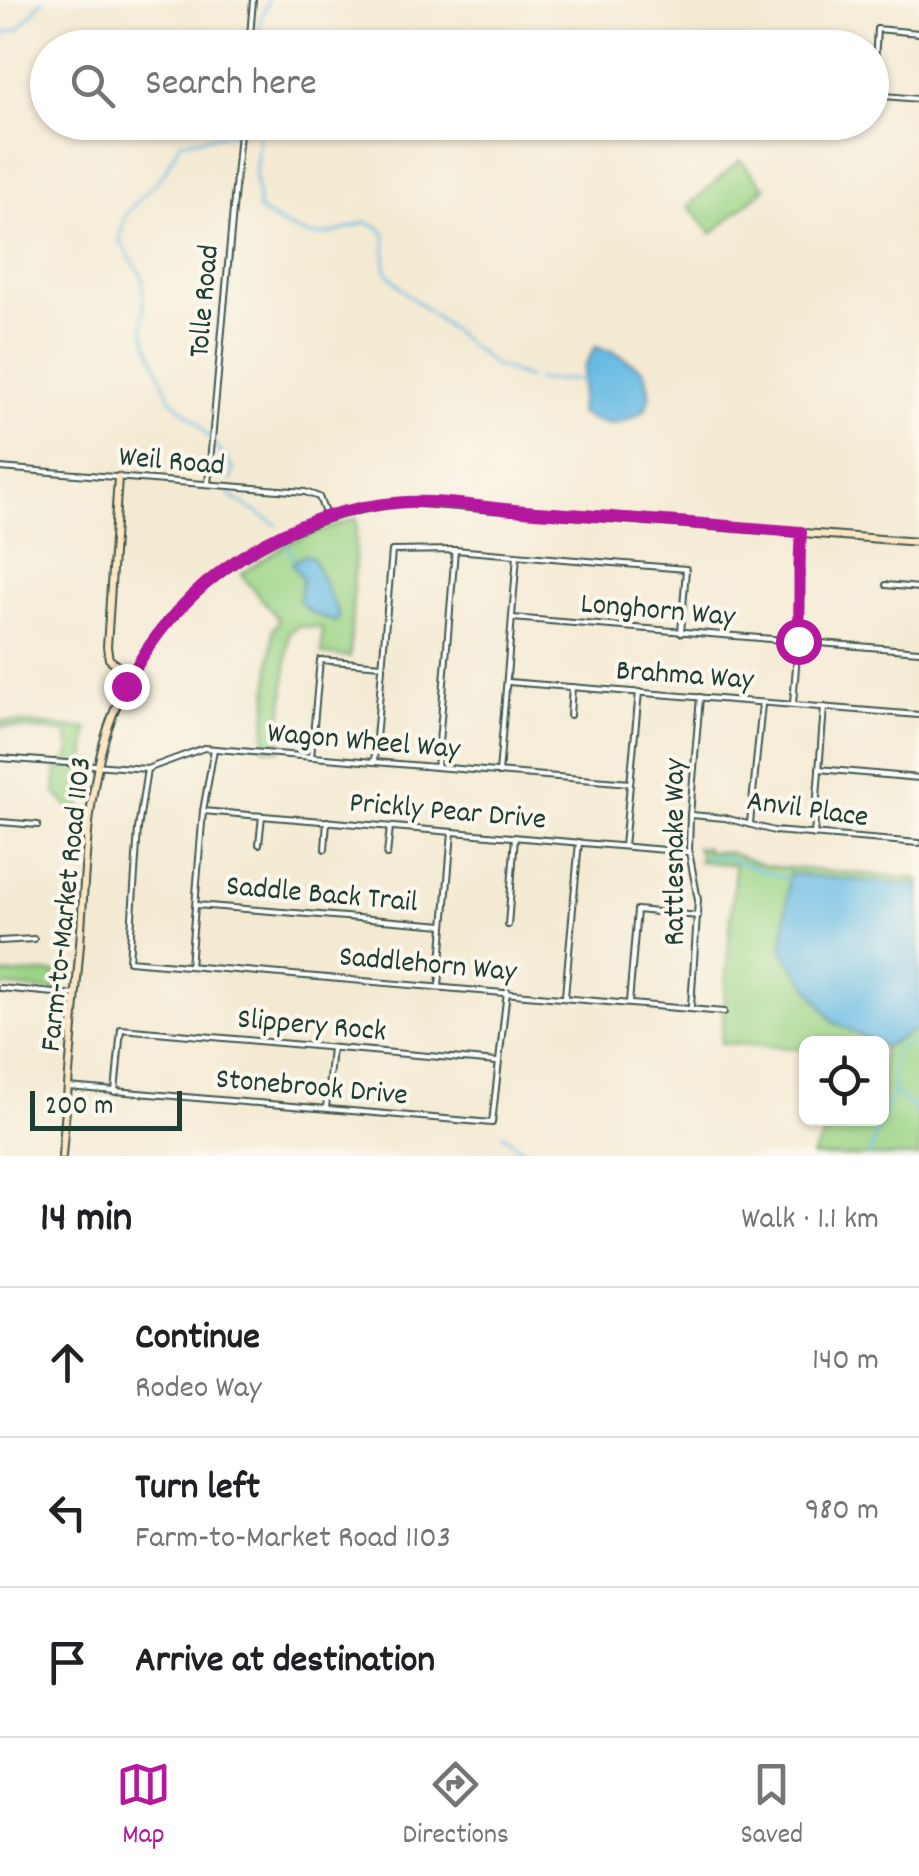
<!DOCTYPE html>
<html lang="en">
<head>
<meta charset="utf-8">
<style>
	:root { --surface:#fff; --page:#f6f6f6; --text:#202124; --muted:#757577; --line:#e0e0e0; --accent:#b5179e }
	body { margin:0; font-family:Dekko,sans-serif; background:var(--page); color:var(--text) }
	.controls { position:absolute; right:30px; bottom:30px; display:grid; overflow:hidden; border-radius:15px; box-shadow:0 2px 8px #0004 }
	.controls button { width:90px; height:90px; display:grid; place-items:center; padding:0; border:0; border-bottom:2px solid var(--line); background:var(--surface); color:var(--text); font:50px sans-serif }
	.scale { position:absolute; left:30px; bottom:25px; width:152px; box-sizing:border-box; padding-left:10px; border:5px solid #1f3d34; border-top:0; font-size:28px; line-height:35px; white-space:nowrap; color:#1f3d34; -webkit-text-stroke:8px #fbf7ec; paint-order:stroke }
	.stop { position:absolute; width:30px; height:30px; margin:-22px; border:8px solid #b5179e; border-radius:50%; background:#fff }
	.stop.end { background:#b5179e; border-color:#fff; box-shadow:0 2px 10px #0008 }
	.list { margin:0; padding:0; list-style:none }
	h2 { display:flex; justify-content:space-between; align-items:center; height:130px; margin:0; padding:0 40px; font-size:42px }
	h2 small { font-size:32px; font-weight:400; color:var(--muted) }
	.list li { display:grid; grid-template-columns:65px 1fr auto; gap:30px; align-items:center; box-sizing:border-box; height:150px; padding:0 40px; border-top:2px solid var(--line) }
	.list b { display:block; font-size:38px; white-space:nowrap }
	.list p { margin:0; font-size:32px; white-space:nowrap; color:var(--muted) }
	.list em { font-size:32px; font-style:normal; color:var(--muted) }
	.icon { flex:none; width:55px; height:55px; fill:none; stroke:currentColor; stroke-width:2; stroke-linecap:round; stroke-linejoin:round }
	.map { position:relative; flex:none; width:919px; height:1156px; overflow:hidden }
	.search { position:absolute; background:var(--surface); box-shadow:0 2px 8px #0004; left:30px; right:30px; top:30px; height:110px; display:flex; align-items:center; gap:25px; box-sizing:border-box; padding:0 35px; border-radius:55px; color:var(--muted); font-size:38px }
	.sheet { height:580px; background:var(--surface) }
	nav { display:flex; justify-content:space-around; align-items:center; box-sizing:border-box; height:140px; border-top:2px solid var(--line); background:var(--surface); font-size:28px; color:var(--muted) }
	nav a { display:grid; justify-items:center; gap:5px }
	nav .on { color:var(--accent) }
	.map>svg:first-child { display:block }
	.green { fill:#9bd486; stroke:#5d885d; stroke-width:2.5 }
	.water { fill:#69bbe4; stroke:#447c8c; stroke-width:2.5 }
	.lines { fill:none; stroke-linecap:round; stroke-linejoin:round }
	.stream { stroke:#69bbe4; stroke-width:2.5 }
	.street-casing { stroke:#3f574c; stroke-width:8 }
	.secondary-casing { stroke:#3f574c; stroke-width:10 }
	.street { stroke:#fff; stroke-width:4 }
	.secondary { stroke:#fce6c4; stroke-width:6 }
	.route { stroke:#b5179e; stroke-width:12 }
	.labels { text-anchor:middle; stroke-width:8; stroke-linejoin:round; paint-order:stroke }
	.street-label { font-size:30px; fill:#1f3d34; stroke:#fbf7ec }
</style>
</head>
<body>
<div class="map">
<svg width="919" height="1156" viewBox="0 0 919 1156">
	<rect width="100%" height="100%" fill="#fbf7ec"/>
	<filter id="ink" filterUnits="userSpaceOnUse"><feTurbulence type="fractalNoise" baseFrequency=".01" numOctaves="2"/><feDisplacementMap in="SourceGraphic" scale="20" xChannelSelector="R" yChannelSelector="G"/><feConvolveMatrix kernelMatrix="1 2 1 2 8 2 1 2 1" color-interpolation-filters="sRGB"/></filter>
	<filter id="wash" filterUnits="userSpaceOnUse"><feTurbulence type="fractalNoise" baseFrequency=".0048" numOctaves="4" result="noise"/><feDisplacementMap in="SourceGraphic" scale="40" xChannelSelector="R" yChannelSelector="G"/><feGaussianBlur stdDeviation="2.25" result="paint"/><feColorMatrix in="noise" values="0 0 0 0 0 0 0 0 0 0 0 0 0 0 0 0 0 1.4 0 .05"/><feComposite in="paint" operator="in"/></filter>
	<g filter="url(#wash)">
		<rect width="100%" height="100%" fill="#f4ead3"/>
		<g class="green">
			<polygon points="740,160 765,188 712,234 688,206"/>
			<polygon points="357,518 350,657 322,654 322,628 298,626 289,633 280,750 264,748 273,630 279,620 241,574 289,543"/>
			<polygon points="0,721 88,729 79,819 55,792 57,768 70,756 68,733 0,726"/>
			<polygon points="696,847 706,848 707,852 727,852 765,866 919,879 919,1156 812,1156 833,1119 882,1118 882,1044 806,1044 806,1049 721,1043 735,865 698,861 701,855"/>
			<polygon points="63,972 61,992 0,986 0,975"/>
		</g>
		<g class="water">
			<path d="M595,347L615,352L645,371L650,395L645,410C621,427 604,428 579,413L584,368Z"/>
			<polygon points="305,555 312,557 337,610 339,618 335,622 311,613 299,601 302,579 292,563"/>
			<polygon points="789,874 919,886 919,1028 884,1047 833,1022 783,951"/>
		</g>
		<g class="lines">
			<g class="stream">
				<polyline points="0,35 20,28 43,0"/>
				<polyline points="258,48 260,22 268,0"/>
				<path d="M254,122L259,139L255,173L259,211C310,240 310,243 366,222L379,227L385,235L386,271L405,292L494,365L528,378"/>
				<polyline points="536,380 584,380"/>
				<polyline points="231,481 234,470 197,422 170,398 144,333 143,278 119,240 126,214 165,172 180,142 256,129"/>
				<polyline points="231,492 230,496 277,525"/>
				<polyline points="286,543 294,559"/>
				<polyline points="705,857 723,857 790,880"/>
				<polyline points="919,1038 893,1052 894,1092 914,1109 919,1118"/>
				<polyline points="882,1116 894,1092"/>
				<polyline points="502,1134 530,1156"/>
				<polyline points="869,1156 881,1118"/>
			</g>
		</g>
	</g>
	<g filter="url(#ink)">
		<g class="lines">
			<g class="street-casing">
				<g id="street">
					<polyline points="919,33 877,29 873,95 919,99"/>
					<polyline points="250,35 396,48"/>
					<polyline points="249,48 253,0"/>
					<polyline points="0,468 305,492 319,497 326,516"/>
					<polyline points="208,484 241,122"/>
					<polyline points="886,585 919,588"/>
					<polyline points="512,618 919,651"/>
					<polyline points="508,682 919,715"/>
					<polyline points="793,704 801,603 798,569 801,534"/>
					<polyline points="570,715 572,687"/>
					<polyline points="311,757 320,660 382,665"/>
					<polyline points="0,758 147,769 204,748 630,783"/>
					<polyline points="374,762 392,551 455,550 686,569 681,633"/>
					<polyline points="437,767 455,550"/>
					<polyline points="147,769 138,829 129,961 724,1012"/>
					<polyline points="819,769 919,778"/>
					<polyline points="499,773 517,556"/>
					<polyline points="203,811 689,852"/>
					<polyline points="691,815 725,818 774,831 919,843"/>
					<polyline points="0,822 38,825"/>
					<polyline points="750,823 762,704"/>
					<polyline points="814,835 824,707"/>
					<polyline points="259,844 262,816"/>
					<polyline points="624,846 639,692"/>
					<polyline points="325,849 327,821"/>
					<polyline points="387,855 390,827"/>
					<polyline points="196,905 444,925"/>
					<polyline points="508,925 515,837"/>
					<polyline points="0,941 34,939"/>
					<polyline points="190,966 203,811 214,749"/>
					<polyline points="439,986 452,832"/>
					<polyline points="0,988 76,995"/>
					<polyline points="565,996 579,842"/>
					<polyline points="629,1003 637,910 698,916"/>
					<polyline points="691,1006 698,900 689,852 690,815 700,697"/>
					<polyline points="68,1087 492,1123 507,991"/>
					<polyline points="115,1092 121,1029 497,1062"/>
					<polyline points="326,1108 332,1048"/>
				</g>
			</g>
			<g class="secondary-casing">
				<g id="secondary">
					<polyline points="118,477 107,647 109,659 132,675"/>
					<path d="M62,1156C68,1085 74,1015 80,944C85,877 86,806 104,741C143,604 269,514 407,502L919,542"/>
				</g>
			</g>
			<use href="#street" class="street"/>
			<use href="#secondary" class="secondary"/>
		</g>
	</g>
	<g class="lines" filter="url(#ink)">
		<path class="route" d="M126,686C177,581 289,508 406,502C449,500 493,509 535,512C624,517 713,525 801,532C798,569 801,605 798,641"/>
	</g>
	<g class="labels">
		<g class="street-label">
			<text transform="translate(202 301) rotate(-85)" y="10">Tolle Road</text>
			<text transform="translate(172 459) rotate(5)" y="10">Weil Road</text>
			<text transform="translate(658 608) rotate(5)" y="10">Longhorn Way</text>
			<text transform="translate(685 673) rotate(4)" y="10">Brahma Way</text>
			<text transform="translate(364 739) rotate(5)" y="10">Wagon Wheel Way</text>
			<text transform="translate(808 807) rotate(8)" y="10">Anvil Place</text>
			<text transform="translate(448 809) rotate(5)" y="10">Prickly Pear Drive</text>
			<text transform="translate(673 852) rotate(-90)" y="10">Rattlesnake Way</text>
			<text transform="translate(322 892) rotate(5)" y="10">Saddle Back Trail</text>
			<text transform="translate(64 904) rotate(-84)" y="10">Farm-to-Market Road 1103</text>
			<text transform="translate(428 962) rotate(5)" y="10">Saddlehorn Way</text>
			<text transform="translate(312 1023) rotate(5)" y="10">Slippery Rock</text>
			<text transform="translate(312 1085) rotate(5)" y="10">Stonebrook Drive</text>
		</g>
	</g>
</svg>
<div class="controls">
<button><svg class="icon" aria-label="locate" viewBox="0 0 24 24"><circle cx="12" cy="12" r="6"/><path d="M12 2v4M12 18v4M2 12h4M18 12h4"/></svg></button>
</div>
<div class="scale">200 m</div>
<div class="stop" style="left:798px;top:641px"></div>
<div class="stop end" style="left:126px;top:686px"></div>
<div class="search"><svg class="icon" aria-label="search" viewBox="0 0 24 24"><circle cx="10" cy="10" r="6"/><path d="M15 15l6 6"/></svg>Search here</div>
</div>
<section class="sheet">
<h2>14 min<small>Walk · 1.1 km</small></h2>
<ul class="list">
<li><svg class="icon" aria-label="ahead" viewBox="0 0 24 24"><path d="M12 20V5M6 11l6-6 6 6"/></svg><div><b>Continue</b><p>Rodeo Way</p></div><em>140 m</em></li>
<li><svg class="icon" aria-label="left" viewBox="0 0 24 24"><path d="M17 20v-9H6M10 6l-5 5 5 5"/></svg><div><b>Turn left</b><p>Farm-to-Market Road 1103</p></div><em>980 m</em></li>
<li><svg class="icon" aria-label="arrive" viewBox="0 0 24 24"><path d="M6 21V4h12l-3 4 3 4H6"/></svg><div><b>Arrive at destination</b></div></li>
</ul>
</section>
<nav>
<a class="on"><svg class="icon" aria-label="map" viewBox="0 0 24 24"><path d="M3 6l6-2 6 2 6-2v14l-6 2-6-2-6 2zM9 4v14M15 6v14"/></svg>Map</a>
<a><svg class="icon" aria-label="directions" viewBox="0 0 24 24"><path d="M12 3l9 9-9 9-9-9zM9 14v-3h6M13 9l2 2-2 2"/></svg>Directions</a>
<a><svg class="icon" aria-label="saved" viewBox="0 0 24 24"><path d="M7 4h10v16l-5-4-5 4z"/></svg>Saved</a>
</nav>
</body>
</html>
